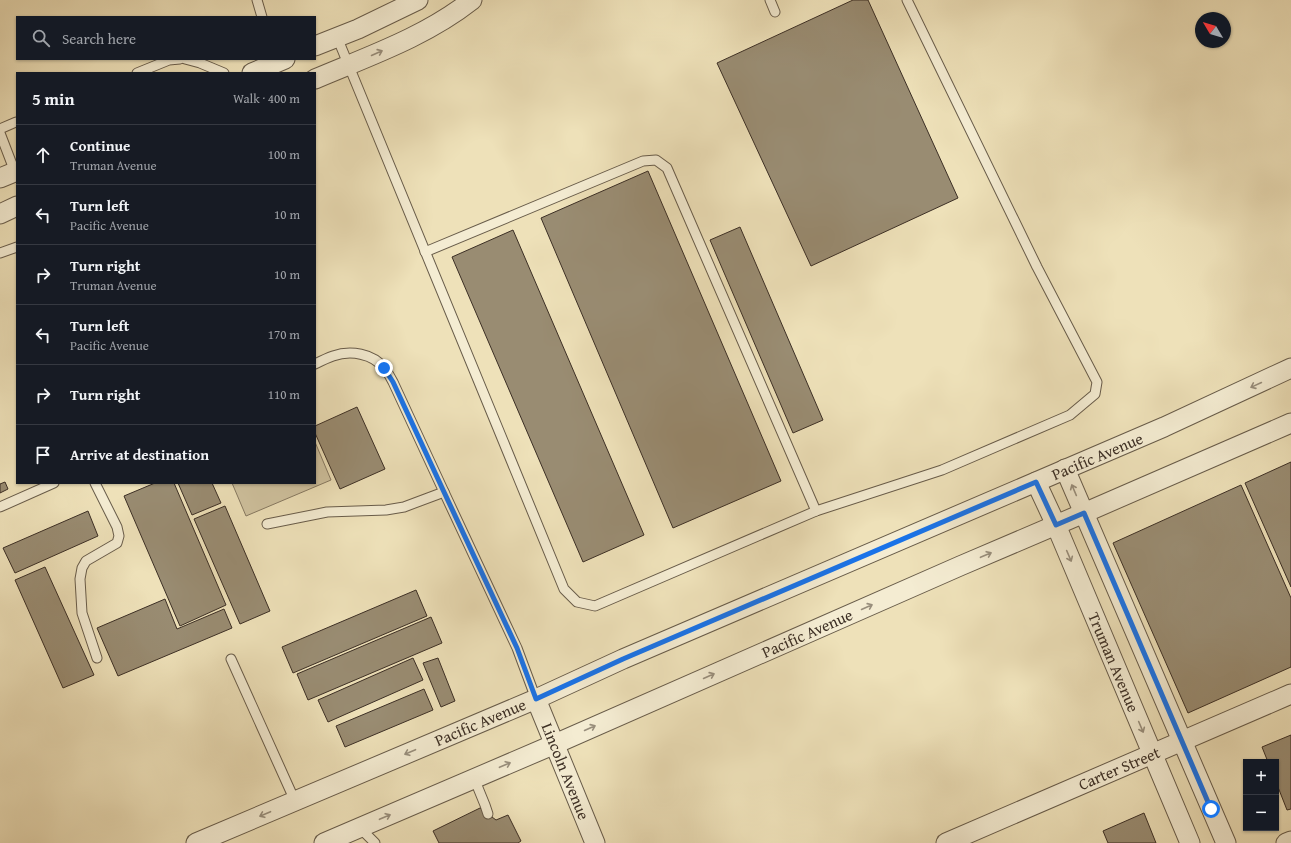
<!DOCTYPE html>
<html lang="en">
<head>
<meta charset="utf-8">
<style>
	:root { --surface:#171b24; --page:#20242c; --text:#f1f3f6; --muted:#9ea1a6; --line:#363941 }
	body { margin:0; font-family:"Gentium Book Plus",serif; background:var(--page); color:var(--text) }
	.controls { position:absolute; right:12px; bottom:12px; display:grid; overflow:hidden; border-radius:0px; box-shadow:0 1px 3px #0004 }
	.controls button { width:36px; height:36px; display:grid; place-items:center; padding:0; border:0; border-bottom:1px solid var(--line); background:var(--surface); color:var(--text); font:20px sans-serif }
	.compass { position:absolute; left:1195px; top:12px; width:36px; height:36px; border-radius:50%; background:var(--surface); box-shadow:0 1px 3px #0004; rotate:308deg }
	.stop { position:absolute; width:12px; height:12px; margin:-9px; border:3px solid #1a73e8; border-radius:50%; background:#fff }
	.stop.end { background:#1a73e8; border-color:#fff; box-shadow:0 1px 4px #0008 }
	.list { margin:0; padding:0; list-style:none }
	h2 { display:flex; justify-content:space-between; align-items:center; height:52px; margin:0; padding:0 16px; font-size:17px }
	h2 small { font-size:13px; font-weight:400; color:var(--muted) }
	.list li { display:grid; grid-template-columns:26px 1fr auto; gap:12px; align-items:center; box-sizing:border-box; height:60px; padding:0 16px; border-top:1px solid var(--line) }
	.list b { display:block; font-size:15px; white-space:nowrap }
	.list p { margin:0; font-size:13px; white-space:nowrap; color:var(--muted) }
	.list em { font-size:13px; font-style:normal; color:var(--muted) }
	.icon { flex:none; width:22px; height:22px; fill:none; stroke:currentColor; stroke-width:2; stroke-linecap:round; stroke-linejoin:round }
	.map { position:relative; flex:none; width:1291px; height:843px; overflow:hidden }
	.search { position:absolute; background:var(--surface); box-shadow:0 1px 3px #0004; left:16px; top:16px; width:300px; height:44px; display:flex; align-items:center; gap:10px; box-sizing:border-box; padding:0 14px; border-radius:0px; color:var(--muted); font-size:15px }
	.panel { position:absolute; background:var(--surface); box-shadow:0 1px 3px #0004; left:16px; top:72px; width:300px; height:412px; border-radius:0px }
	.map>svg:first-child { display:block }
	.green { fill:#d0c3a0; stroke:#867962 }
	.building { fill:#998c72; stroke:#3c2f25 }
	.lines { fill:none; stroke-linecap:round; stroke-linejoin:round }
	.service-casing { stroke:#685c4a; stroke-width:11 }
	.minor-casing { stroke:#685c4a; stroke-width:21 }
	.service { stroke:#f4ecd2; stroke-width:9 }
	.minor { stroke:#f4ecd2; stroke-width:19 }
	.oneway { stroke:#988e7c }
	.route { stroke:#1a73e8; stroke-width:5 }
	.labels { text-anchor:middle; stroke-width:3; stroke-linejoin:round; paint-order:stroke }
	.street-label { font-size:16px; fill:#3c2f25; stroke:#f4ecd2 }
</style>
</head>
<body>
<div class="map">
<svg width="1291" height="843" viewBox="0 0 1291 843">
	<rect width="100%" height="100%" fill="#eee1b9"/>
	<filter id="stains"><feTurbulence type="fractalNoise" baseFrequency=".005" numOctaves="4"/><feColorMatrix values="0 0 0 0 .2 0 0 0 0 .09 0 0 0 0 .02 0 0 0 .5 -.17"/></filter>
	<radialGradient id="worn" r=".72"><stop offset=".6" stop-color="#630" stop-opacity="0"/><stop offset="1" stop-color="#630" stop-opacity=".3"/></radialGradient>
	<polygon class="green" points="315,442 331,480 246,516 232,483 315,483"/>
	<g class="building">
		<polygon points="853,0 868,0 958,198 811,266 717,63"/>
		<polygon points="648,171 781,481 673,528 541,218"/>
		<polygon points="740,227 823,420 793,433 710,240"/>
		<polygon points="513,230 644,535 583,562 452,257"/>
		<polygon points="357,407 385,469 340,489 315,433 315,426"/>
		<polygon points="1291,462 1291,587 1245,483"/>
		<polygon points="5,482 8,489 0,493 0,484"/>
		<polygon points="155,483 174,483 226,605 180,626 124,496"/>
		<polygon points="178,483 212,483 221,503 192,515"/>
		<polygon points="1241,485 1291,598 1291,667 1188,713 1113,543"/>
		<polygon points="225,506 270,611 240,624 194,519"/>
		<polygon points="88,511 98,536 15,573 3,548"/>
		<polygon points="45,567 94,675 63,688 15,580"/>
		<polygon points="416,590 427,616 293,673 282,647"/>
		<polygon points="165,599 177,629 224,609 232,628 118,676 97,628"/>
		<polygon points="431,617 442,643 308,700 297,674"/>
		<polygon points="413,658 423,680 328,722 318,700"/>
		<polygon points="438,658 455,701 441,707 423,663"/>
		<polygon points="424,689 433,710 345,747 336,726"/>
		<polygon points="1291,735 1291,809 1287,810 1276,782 1276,762 1268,762 1262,747"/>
		<polygon points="480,808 496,820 508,815 521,841 518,843 439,843 433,831"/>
		<polygon points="1144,813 1156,843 1108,843 1103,831"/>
	</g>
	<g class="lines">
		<g class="service-casing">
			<g id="service">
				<polyline points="257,0 262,17"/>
				<polyline points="770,0 775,12"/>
				<polyline points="337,37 564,589 577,602 595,606 816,511 942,470 1070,415 1095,394 1097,382 1037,267 907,0"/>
				<polyline points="185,59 200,63 224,73"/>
				<polyline points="137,73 169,60 180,59"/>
				<polyline points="0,129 16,122"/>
				<polyline points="0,133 15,172"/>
				<polyline points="425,252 643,161 656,160 667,168 816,511"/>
				<polyline points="0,253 17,247"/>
				<path d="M315,364C321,361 327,358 333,356C350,350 373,353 385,369C388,373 391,378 393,382L444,492L517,648L536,699"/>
				<polyline points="95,483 117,527 119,536 117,543 86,561 82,568 80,579 82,613 97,658"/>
				<polyline points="0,507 54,483"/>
				<polyline points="267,524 327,512 386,510 404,507 444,492"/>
				<polyline points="231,659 295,801"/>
				<polyline points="474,778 485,805 488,814"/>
				<polyline points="360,828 375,843"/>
			</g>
		</g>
		<g class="minor-casing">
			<g id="minor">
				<polyline points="315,46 358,29 418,0"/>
				<polyline points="252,73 285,59"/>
				<path d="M315,79C369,56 425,37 472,0"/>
				<polyline points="0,178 17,171"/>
				<polyline points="0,214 17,206"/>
				<polyline points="1065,469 1226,843"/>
				<polyline points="1036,482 1056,525 1190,843"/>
				<polyline points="536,699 595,843"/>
				<polyline points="196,843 536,699 623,659 1164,427 1291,368"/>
				<polyline points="324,843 555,744 960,566 1084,513 1291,423"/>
				<polyline points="946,843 1291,694"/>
				<polyline points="1286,843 1291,841"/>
			</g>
		</g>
		<use href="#service" class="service"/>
		<use href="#minor" class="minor"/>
	</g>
	<defs><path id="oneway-shaft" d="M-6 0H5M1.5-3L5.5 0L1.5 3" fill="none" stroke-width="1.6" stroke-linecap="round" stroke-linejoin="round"/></defs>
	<g class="oneway">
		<use href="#oneway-shaft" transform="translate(377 53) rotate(-24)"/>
		<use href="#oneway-shaft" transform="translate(1256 385) rotate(155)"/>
		<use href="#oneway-shaft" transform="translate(1074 490) rotate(-113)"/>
		<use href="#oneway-shaft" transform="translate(986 555) rotate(-23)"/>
		<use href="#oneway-shaft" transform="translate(1069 556) rotate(67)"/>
		<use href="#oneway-shaft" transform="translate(867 607) rotate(-24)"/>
		<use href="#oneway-shaft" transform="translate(709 676) rotate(-24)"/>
		<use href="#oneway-shaft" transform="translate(1141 727) rotate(67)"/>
		<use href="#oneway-shaft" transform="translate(590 728) rotate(-24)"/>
		<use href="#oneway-shaft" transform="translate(410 752) rotate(157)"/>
		<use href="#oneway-shaft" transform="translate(505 765) rotate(-23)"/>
		<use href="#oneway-shaft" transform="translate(265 814) rotate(157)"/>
		<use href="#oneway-shaft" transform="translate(385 817) rotate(-23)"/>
	</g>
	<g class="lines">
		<polyline class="route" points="384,368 393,382 444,492 517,648 536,699 623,659 1036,482 1056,525 1084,513 1211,809"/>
	</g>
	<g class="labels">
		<g class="street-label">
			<text transform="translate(1097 456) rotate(-23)" y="6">Pacific Avenue</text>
			<text transform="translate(807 633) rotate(-24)" y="6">Pacific Avenue</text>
			<text transform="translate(1114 662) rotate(67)" y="6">Truman Avenue</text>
			<text transform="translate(480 722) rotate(-23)" y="6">Pacific Avenue</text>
			<text transform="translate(1119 768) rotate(-23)" y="6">Carter Street</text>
			<text transform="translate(566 771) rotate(68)" y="6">Lincoln Avenue</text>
		</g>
	</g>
	<rect width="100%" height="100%" filter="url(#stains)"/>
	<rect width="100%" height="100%" fill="url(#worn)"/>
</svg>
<div class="controls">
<button>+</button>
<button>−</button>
</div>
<svg class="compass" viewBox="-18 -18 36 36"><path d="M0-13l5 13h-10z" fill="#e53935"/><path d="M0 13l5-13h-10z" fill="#9ea1a6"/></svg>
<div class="stop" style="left:1211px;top:809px"></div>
<div class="stop end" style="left:384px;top:368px"></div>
<div class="search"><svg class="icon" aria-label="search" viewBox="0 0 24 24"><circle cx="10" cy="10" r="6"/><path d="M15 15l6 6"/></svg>Search here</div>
<section class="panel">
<h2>5 min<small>Walk · 400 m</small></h2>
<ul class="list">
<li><svg class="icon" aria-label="ahead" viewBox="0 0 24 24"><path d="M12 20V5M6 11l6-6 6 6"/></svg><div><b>Continue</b><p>Truman Avenue</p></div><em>100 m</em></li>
<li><svg class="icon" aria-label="left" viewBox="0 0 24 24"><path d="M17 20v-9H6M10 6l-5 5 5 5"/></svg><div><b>Turn left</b><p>Pacific Avenue</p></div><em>10 m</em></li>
<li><svg class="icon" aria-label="right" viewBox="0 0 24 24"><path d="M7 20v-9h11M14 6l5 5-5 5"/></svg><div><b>Turn right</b><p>Truman Avenue</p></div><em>10 m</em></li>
<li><svg class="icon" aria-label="left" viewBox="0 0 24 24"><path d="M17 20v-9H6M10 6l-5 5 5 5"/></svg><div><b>Turn left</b><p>Pacific Avenue</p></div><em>170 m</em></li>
<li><svg class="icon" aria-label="right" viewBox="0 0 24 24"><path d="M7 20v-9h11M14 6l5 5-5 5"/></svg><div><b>Turn right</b></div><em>110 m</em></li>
<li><svg class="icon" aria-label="arrive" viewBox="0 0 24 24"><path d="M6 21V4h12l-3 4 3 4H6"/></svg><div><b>Arrive at destination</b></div></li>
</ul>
</section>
</div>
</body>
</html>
